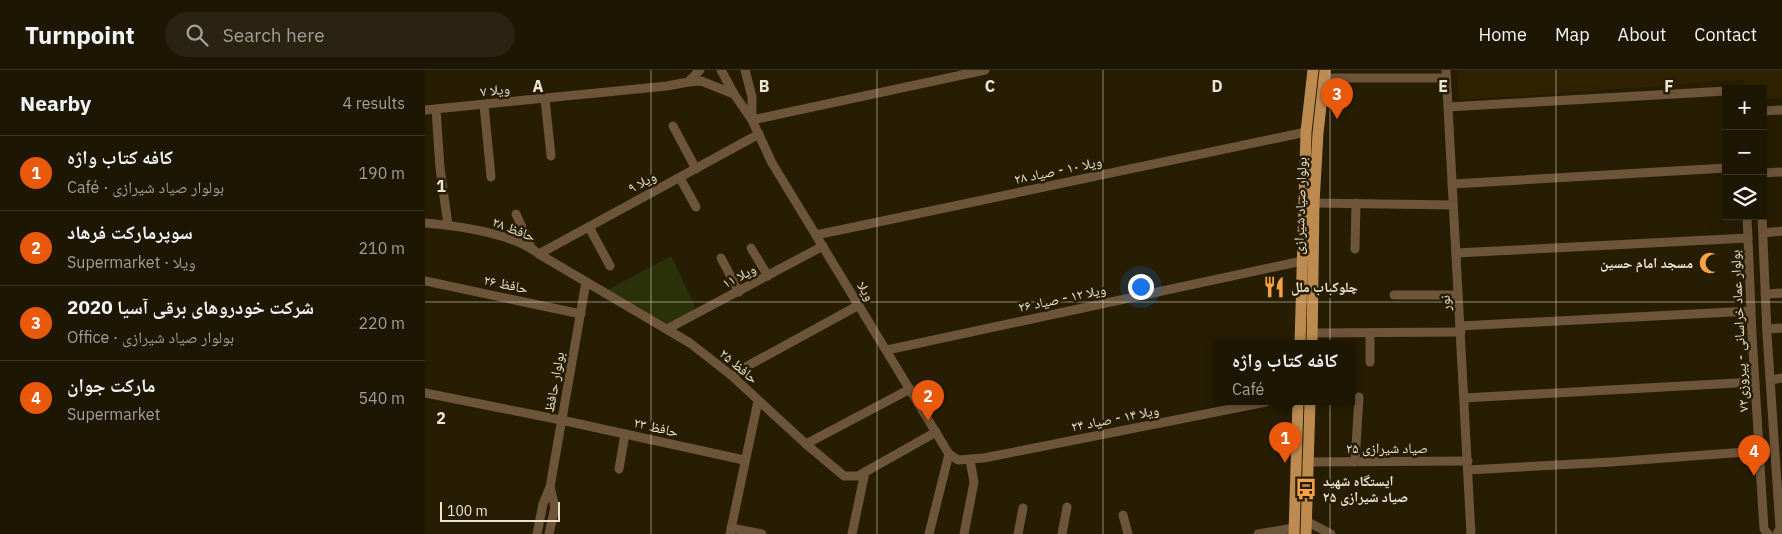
<!DOCTYPE html>
<html lang="en">
<head>
<meta charset="utf-8">
<style>
	:root { --surface:#1d1602; --page:#2a2311; --text:#f1f3f6; --muted:#a09f99; --line:#3b3524; --accent:#ea580c }
	body { margin:0; font-family:"IBM Plex Sans","Noto Naskh Arabic",sans-serif; background:var(--page); color:var(--text) }
	.controls { position:absolute; right:15px; top:15px; display:grid; overflow:hidden; border-radius:0px; box-shadow:0 5px 20px #0002 }
	.controls button { width:45px; height:45px; display:grid; place-items:center; padding:0; border:0; border-bottom:1px solid var(--line); background:var(--surface); color:var(--text); font:25px sans-serif }
	.scale { position:absolute; left:15px; bottom:12px; width:120px; box-sizing:border-box; padding-left:5px; border:2px solid #ebe4d5; border-top:0; font-size:14px; line-height:18px; white-space:nowrap; color:#ebe4d5; -webkit-text-stroke:4px #271d03; paint-order:stroke }
	.you { position:absolute; left:715px; top:216px; width:18px; height:18px; margin:-12px; border:4px solid #fff; border-radius:50%; background:#1a73e8; box-shadow:0 0 0 8px #1a73e833 }
	.badge { display:grid; place-items:center; width:32px; height:32px; border-radius:50%; background:var(--accent); color:#fff; font-size:16px; font-weight:700 }
	.pin { position:absolute; translate:-50% -41px; filter:drop-shadow(0 1px 2px #0008) }
	.pin::after { content:''; position:absolute; top:26px; width:18px; height:15px; background:inherit; clip-path:polygon(0 0,100% 0,50% 100%) }
	.popup { position:absolute; left:790px; top:270px; width:140px; height:65px; box-sizing:border-box; display:grid; place-content:center; border-radius:0px; background:var(--surface); filter:drop-shadow(0 1px 4px #0005); font-size:16px; white-space:nowrap; color:var(--muted) }
	.popup b { font-size:19px; color:var(--text) }
	.popup::after { content:''; position:absolute; left:50%; top:100%; margin-left:-10px; border:10px solid transparent; border-top-color:var(--surface) }
	.list { margin:0; padding:0; list-style:none }
	h2 { display:flex; justify-content:space-between; align-items:center; height:65px; margin:0; padding:0 20px; font-size:21px }
	h2 small { font-size:16px; font-weight:400; color:var(--muted) }
	.list li { display:grid; grid-template-columns:32px 1fr auto; gap:15px; align-items:center; box-sizing:border-box; height:75px; padding:0 20px; border-top:1px solid var(--line) }
	.list b { display:block; font-size:19px; white-space:nowrap }
	.list p { margin:0; font-size:16px; white-space:nowrap; color:var(--muted) }
	.list em { font-size:16px; font-style:normal; color:var(--muted) }
	.icon { flex:none; width:28px; height:28px; fill:none; stroke:currentColor; stroke-width:2; stroke-linecap:round; stroke-linejoin:round }
	.map { position:relative; flex:none; width:1357px; height:464px; overflow:hidden }
	header { display:flex; align-items:center; gap:30px; box-sizing:border-box; height:70px; padding:0 25px; background:var(--surface); border-bottom:1px solid var(--line) }
	header strong { font-size:24px }
	nav { display:flex; gap:28px; margin-inline-start:auto; font-size:18px }
	.search { width:350px; height:45px; background:var(--page); display:flex; align-items:center; gap:12px; box-sizing:border-box; padding:0 18px; border-radius:28px; color:var(--muted); font-size:19px }
	main { display:flex }
	aside { flex:1; background:var(--surface) }
	.map>svg:first-child { display:block }
	.built { fill:#302200 }
	.green { fill:#2b3109 }
	.lines { fill:none; stroke-linecap:round; stroke-linejoin:round }
	.minor { stroke:#6d553a; stroke-width:9 }
	.major { stroke:#bd8b50; stroke-width:11 }
	.grid { fill:none; stroke:#ebe4d5; stroke-width:1; stroke-opacity:0.55 }
	.labels { text-anchor:middle; stroke-width:5; stroke-linejoin:round; paint-order:stroke }
	.street-label { font-size:14px; fill:#ebe4d5; stroke:#271d03 }
	.poi-label { font-size:14px; font-weight:bold; fill:#ebe4d5; stroke:#271d03; text-anchor:start }
	.grid-label { font-size:16px; text-anchor:middle; font-weight:bold; fill:#ebe4d5; stroke:#271d03; stroke-width:5; stroke-linejoin:round; paint-order:stroke }
</style>
</head>
<body>
<header>
<strong>Turnpoint</strong>
<div class="search"><svg class="icon" aria-label="search" viewBox="0 0 24 24"><circle cx="10" cy="10" r="6"/><path d="M15 15l6 6"/></svg>Search here</div>
<nav><a>Home</a><a>Map</a><a>About</a><a>Contact</a></nav>
</header>
<main>
<aside>
<h2>Nearby<small>4 results</small></h2>
<ul class="list">
<li><span class="badge">1</span><div><b>کافه کتاب واژه</b><p>Café · بولوار صیاد شیرازی</p></div><em>190 m</em></li>
<li><span class="badge">2</span><div><b>سوپرمارکت فرهاد</b><p>Supermarket · ویلا</p></div><em>210 m</em></li>
<li><span class="badge">3</span><div><b>شرکت خودروهای برقی آسیا 2020</b><p>Office · بولوار صیاد شیرازی</p></div><em>220 m</em></li>
<li><span class="badge">4</span><div><b>مارکت جوان</b><p>Supermarket</p></div><em>540 m</em></li>
</ul>
</aside>
<div class="map">
<svg width="1357" height="464" viewBox="0 0 1357 464">
	<rect width="100%" height="100%" fill="#271d03"/>
	<polygon class="built" points="1032,0 1357,0 1357,28 1338,30 1338,19 1319,19 1318,10 1034,30"/>
	<polygon class="green" points="246,186 270,236 269,242 243,254 183,220"/>
	<g class="lines">
		<g class="minor">
			<polyline points="275,0 263,12 276,11 309,24"/>
			<polyline points="296,0 309,24 327,50 347,93 524,384 533,390 559,388 841,332"/>
			<polyline points="320,0 327,27 327,50"/>
			<polyline points="1021,0 1046,464"/>
			<polyline points="899,8 1021,8"/>
			<polyline points="120,29 126,86"/>
			<polyline points="59,35 66,107"/>
			<polyline points="1023,37 1301,21"/>
			<polyline points="11,39 15,98 23,155"/>
			<polyline points="0,40 242,16 263,12"/>
			<polyline points="1338,41 1357,40"/>
			<polyline points="327,50 560,0"/>
			<polyline points="248,56 271,99"/>
			<polyline points="1338,103 1357,102"/>
			<polyline points="255,108 271,137"/>
			<polyline points="1027,114 1301,98"/>
			<polyline points="889,133 1028,135"/>
			<polyline points="91,144 106,177"/>
			<polyline points="1322,146 1327,265 1339,459 1343,464"/>
			<polyline points="1337,146 1342,264 1355,458 1352,464"/>
			<path d="M0,153C33,156 88,163 114,184L265,273L306,305L381,374L419,406H433L511,362"/>
			<polyline points="164,157 185,196"/>
			<polyline points="1338,163 1357,161"/>
			<polyline points="391,165 881,62"/>
			<polyline points="326,178 343,206"/>
			<polyline points="930,179 931,133"/>
			<polyline points="1031,183 1323,168"/>
			<polyline points="114,184 334,64"/>
			<polyline points="296,188 314,222"/>
			<polyline points="0,211 156,244"/>
			<polyline points="1340,224 1357,223"/>
			<polyline points="969,225 1033,225"/>
			<polyline points="1035,256 1326,241"/>
			<polyline points="242,259 398,176"/>
			<polyline points="1342,259 1357,258"/>
			<polyline points="888,263 1036,262"/>
			<polyline points="462,280 877,191"/>
			<polyline points="945,292 945,263"/>
			<polyline points="306,305 434,235"/>
			<polyline points="1345,310 1357,308"/>
			<polyline points="0,323 136,350 319,390"/>
			<polyline points="1039,328 1329,312"/>
			<polyline points="381,374 485,319"/>
			<polyline points="882,392 1043,391"/>
			<polyline points="930,392 934,327"/>
			<polyline points="194,399 200,364"/>
			<polyline points="1043,400 1186,392 1334,381"/>
			<polyline points="698,445 703,464"/>
			<polyline points="881,451 906,464"/>
			<polyline points="306,458 337,464"/>
			<polyline points="112,464 118,434 125,417 161,212"/>
			<polyline points="124,464 130,437 125,417"/>
			<polyline points="305,464 333,331"/>
			<polyline points="427,464 440,402"/>
			<polyline points="504,464 524,384"/>
			<polyline points="539,464 549,412 545,390"/>
			<polyline points="593,464 598,438"/>
			<polyline points="637,464 642,437"/>
			<polyline points="833,464 869,458"/>
		</g>
		<g class="major">
			<polyline points="875,274 881,62 888,0"/>
			<polyline points="887,274 889,133 893,63 900,0"/>
			<polyline points="869,464 873,332"/>
			<polyline points="881,464 885,332"/>
		</g>
	</g>
	<path class="grid" d="M226,0V464M452,0V464M678,0V464M905,0V464M1131,0V464M0,232H1357"/>
	<defs>
		<g id="mosque-bare" transform="scale(1.725)"><path d="M3.5-4.9A6 6 0 1 0 3.5 4.9A5 5 0 1 1 3.5-4.9Z" fill="#f5a345" stroke="#271d03" stroke-width="2.5" paint-order="stroke"/></g>
		<g id="restaurant-bare" transform="scale(1.725)"><path d="M-5-6h1v4h1v-4h1v4h1v-4h1v5L-1.5 .5V6h-2V.5L-5-1ZM5-6V6H3V1.5H1.5Q1.5-4 5-6Z" fill="#f5a345" stroke="#271d03" stroke-width="2.5" paint-order="stroke"/></g>
		<g id="bus-bare" transform="scale(1.725)"><path d="M-5-6H5V4H4V6H2V4H-2V6H-4V4H-5ZM-3.5-4V0h7V-4ZM-3.5 1.2v1.5H-2V1.2ZM2 1.2v1.5H3.5V1.2Z" fill="#f5a345" stroke="#271d03" stroke-width="2.5" paint-order="stroke"/></g>
	</defs>
	<g fill-rule="evenodd">
		<use href="#mosque-bare" x="1285" y="193"/>
		<use href="#restaurant-bare" x="849" y="217"/>
		<use href="#bus-bare" x="881" y="419"/>
	</g>
	<g class="labels">
		<g class="street-label">
			<text transform="translate(70 20) rotate(-6)" y="5">ویلا ۷</text>
			<text transform="translate(633 100) rotate(-12)" y="5">ویلا ۱۰ - صیاد ۲۸</text>
			<text transform="translate(217 112) rotate(-28)" y="5">ویلا ۹</text>
			<text transform="translate(875 136) rotate(-88)" y="5">بولوار صیاد شیرازی</text>
			<text transform="translate(89 159) rotate(21)" y="5">حافظ ۲۸</text>
			<text transform="translate(314 206) rotate(-28)" y="5">ویلا ۱۱</text>
			<text transform="translate(81 214) rotate(12)" y="5">حافظ ۲۶</text>
			<text transform="translate(441 221) rotate(58)" y="5">ویلا</text>
			<text transform="translate(637 228) rotate(-12)" y="5">ویلا ۱۲ - صیاد ۲۶</text>
			<text transform="translate(1020 233) rotate(-93)" y="5">نور</text>
			<text transform="translate(1314 261) rotate(-93)" y="5">بولوار عماد خراسانی - پیروزی۷۲</text>
			<text transform="translate(314 296) rotate(40)" y="5">حافظ ۲۵</text>
			<text transform="translate(129 312) rotate(-80)" y="5">بولوار حافظ</text>
			<text transform="translate(690 348) rotate(-11)" y="5">ویلا ۱۴ - صیاد ۲۴</text>
			<text transform="translate(231 357) rotate(13)" y="5">حافظ ۲۳</text>
			<text x="962" y="383">صیاد شیرازی ۲۵</text>
		</g>
		<g class="poi-label">
			<text x="1268" y="198" text-anchor="end">مسجد امام حسین</text>
			<text x="866" y="222">چلوکباب ملل</text>
			<text x="898" y="416">ایستگاه شهید<tspan x="898" dy="16">صیاد شیرازی ۲۵</tspan></text>
		</g>
	</g>
	<g class="grid-label">
		<text x="113" y="22">A</text>
		<text x="339" y="22">B</text>
		<text x="565" y="22">C</text>
		<text x="792" y="22">D</text>
		<text x="1018" y="22">E</text>
		<text x="1244" y="22">F</text>
		<text x="16" y="122">1</text>
		<text x="16" y="354">2</text>
	</g>
</svg>
<div class="controls">
<button>+</button>
<button>−</button>
<button><svg class="icon" aria-label="layers" viewBox="0 0 24 24"><path d="M12 4l9 5-9 5-9-5zM3 14l9 5 9-5"/></svg></button>
</div>
<div class="scale">100 m</div>
<div class="you"></div>
<div class="pin badge" style="left:860px;top:393px">1</div>
<div class="popup"><b>کافه کتاب واژه</b>Café</div>
<div class="pin badge" style="left:503px;top:351px">2</div>
<div class="pin badge" style="left:912px;top:49px">3</div>
<div class="pin badge" style="left:1329px;top:406px">4</div>
</div>
</main>
</body>
</html>
